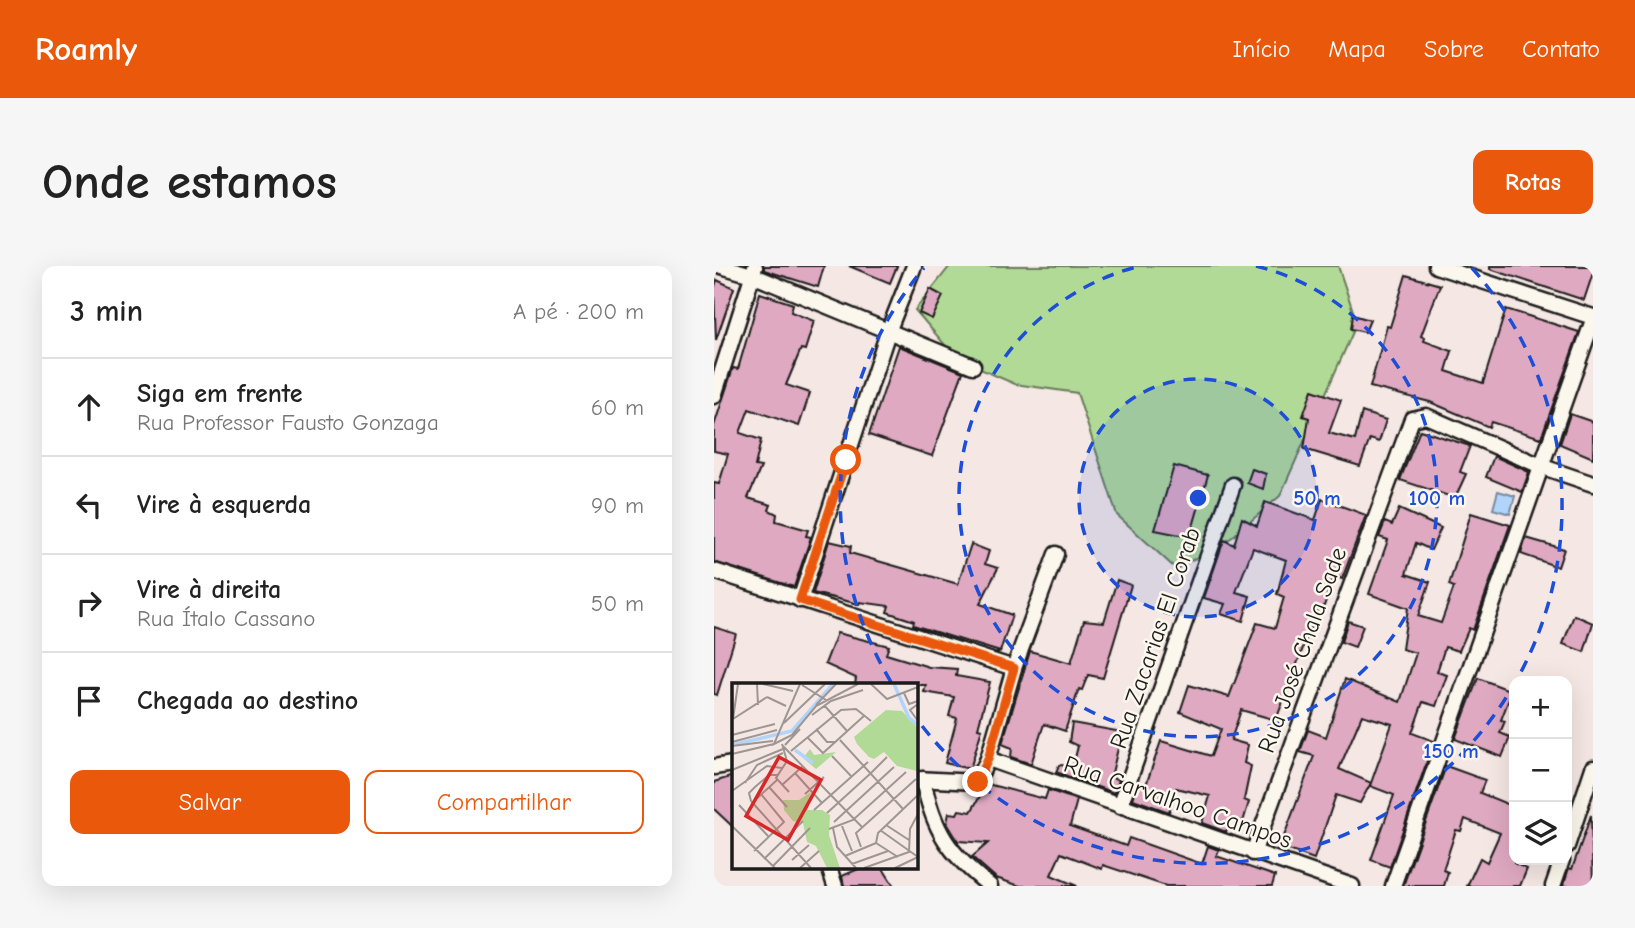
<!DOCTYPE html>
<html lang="pt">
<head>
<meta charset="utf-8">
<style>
	:root { --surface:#fff; --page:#f6f6f6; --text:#222; --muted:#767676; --line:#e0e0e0; --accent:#ea580c }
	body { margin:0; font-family:"Comic Neue",sans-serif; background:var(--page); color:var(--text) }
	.controls { position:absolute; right:21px; bottom:21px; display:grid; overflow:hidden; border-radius:14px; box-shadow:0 7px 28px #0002 }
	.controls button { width:63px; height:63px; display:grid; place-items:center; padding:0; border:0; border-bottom:2px solid var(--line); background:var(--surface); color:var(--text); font:35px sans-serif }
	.stop { position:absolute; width:21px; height:21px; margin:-16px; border:5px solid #ea580c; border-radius:50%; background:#fff }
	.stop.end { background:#ea580c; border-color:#fff; box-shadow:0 2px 7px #0008 }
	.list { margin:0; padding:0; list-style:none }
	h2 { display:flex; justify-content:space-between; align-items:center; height:91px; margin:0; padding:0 28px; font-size:30px }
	h2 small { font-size:23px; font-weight:400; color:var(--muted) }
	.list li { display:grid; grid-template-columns:46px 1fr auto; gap:21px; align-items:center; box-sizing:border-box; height:98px; padding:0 28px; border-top:2px solid var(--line) }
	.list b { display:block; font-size:26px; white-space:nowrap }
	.list p { margin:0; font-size:23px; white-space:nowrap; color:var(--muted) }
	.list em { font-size:23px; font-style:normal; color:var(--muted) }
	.actions { display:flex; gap:14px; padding:21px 28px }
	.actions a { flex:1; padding:16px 0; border:2px solid var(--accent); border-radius:14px; text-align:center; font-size:24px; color:var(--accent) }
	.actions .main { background:var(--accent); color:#fff }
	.icon { flex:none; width:38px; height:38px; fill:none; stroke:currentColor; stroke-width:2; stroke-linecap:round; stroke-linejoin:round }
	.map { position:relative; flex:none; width:879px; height:620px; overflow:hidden; border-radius:14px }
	header { display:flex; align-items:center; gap:42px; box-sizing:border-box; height:98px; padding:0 35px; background:var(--accent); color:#fff }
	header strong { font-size:33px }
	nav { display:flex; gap:38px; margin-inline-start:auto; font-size:24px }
	.intro { display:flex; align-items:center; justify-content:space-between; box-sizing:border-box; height:168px; padding:0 42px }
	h1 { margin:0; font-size:49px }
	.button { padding:18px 32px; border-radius:14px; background:var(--accent); color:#fff; font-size:24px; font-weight:700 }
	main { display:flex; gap:42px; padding:0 42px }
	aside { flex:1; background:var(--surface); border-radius:14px; box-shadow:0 7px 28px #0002 }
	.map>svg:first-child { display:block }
	.green { fill:#b2da97; stroke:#677b5a; stroke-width:2 }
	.water { fill:#b1d5fa; stroke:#758ba1; stroke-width:2 }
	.building { fill:#dfa9c1; stroke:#1c1c1c; stroke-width:2; fill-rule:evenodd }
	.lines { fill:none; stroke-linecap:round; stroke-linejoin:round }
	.minor-casing { stroke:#1c1c1c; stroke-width:19 }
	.minor { stroke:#fbf7ec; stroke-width:14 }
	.route { stroke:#ea580c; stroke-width:9 }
	.ring { fill:none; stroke:#1d4ed8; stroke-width:3.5; stroke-dasharray:12 9 }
	.labels { text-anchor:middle; stroke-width:5; stroke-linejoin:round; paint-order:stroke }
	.street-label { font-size:24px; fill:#1c1c1c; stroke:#fbf7ec }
	.inset-river { fill:none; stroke:#b1d5fa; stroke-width:3.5 }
	.inset-road { fill:none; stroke:#9e9693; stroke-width:2 }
	.view { fill:#d62828; fill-opacity:0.15; stroke:#d62828; stroke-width:3.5 }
	.inset-edge { fill:none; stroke:#1c1c1c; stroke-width:3.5 }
	.centre { fill:#1d4ed8; stroke:#fbf7ec; stroke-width:3.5 }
	.ring-label { font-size:21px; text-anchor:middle; font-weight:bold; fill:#1d4ed8; stroke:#fbf7ec; stroke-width:5; stroke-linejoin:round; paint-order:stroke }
</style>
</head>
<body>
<header>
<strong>Roamly</strong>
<nav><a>Início</a><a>Mapa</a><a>Sobre</a><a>Contato</a></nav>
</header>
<div class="intro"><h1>Onde estamos</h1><a class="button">Rotas</a></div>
<main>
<aside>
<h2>3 min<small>A pé · 200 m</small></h2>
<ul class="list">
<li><svg class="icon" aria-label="ahead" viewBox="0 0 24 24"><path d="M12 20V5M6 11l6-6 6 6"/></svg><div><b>Siga em frente</b><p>Rua Professor Fausto Gonzaga</p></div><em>60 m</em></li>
<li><svg class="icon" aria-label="left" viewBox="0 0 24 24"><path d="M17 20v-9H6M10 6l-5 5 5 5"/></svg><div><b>Vire à esquerda</b></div><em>90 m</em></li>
<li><svg class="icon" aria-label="right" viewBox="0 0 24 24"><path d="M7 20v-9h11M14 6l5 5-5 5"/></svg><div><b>Vire à direita</b><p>Rua Ítalo Cassano</p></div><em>50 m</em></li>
<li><svg class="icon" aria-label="arrive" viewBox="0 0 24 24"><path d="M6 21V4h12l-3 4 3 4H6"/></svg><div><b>Chegada ao destino</b></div></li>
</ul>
<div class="actions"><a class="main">Salvar</a><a>Compartilhar</a></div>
</aside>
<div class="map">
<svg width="879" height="620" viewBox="0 0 879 620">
	<rect width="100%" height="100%" fill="#f5e7e3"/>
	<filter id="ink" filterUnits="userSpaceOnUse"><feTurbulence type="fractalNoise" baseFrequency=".0143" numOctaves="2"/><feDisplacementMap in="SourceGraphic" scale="14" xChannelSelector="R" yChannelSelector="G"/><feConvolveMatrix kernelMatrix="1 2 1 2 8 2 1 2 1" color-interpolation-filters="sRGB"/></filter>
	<g filter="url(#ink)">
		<polygon class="green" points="236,0 624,0 643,57 566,230 517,272 462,303 403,249 363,127 301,118 243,93 201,44"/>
		<polygon class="water" points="784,225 801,230 796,248 779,243"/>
		<g class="building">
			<polygon points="50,0 110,0 104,21 50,4"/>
			<polygon points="135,0 183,0 176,17"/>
			<polygon points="776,0 879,0 879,7 870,34 776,3"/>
			<polygon points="692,9 726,19 707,70 711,72 710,75 738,85 732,105 769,117 792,43 865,66 827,172 777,156 775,161 716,136 656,121 673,60 676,61"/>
			<polygon points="3,14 20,22 2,74 0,23"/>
			<polygon points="216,23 229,30 218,53 205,47"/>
			<polygon points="46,27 79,38 77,46 100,55 91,84 87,83 72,119 96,127 85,160 35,143 26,167 47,174 41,200 47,201 34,232 57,239 55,244 63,248 62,255 94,264 92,270 97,271 80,321 0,296 0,217 5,218 14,188 0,185 0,160 19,102 24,103"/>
			<polygon points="639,49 656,54 651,66 637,63"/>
			<polygon points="185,80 249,106 218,190 155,169"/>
			<polygon points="598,124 627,134 615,167 641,174 648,146 672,154 665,176 656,173 646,200 590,183 595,152 589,150"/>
			<polygon points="856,148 879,156 879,192 846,178"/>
			<polygon points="706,164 756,180 746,206 752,208 741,232 686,214"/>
			<polygon points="780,190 815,206 808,226 772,211"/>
			<polygon points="460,200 494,209 476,271 441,264"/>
			<polygon points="538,203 552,208 549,223 533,217"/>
			<polygon points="608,233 652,249 628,313 620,310 609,343 604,342 562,454 527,444 517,474 534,479 530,497 537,500 530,534 535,536 529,556 517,552 512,566 488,557 496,530 462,522 455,546 419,533 424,517 432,519 447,475 497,490 507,463 466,446 475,419 515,431 543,357 561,362 570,331 563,328 572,294 539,282 522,326 536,330 529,355 507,348 511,338 490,332 510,274 520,279 528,252 543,260 551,236 601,254"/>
			<path d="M685,243L727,262L717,284L702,277L692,308L716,316L704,350L727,357L740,321L735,319L757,247L796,259L759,364L755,362L745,385L731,381L723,406L733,409L722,440L709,436L698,467L720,475L676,601L657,594L680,529L656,520L657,517L646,537L622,529L600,593L566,581L600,490L586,486L594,464L612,471L631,413L686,436L702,387L688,383L694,342L655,328L674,274L665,271L671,256L678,259ZM648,449L678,458L657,517L625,503Z"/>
			<polygon points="812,272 850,283 844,301 807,288"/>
			<polygon points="115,275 137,280 136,287 244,318 257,278 275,285 271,298 284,302 266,338 298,349 286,386 199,359 200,355 173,346 175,340 146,336 145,338 99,327"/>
			<polygon points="403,314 417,319 389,412 374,409 368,424 365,423 351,465 330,458 317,498 297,491 298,482 288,478 316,385 357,397 370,354 390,356"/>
			<polygon points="860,349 879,357 870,386 849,378"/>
			<polygon points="634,355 649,360 641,381 627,376"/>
			<polygon points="0,361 22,368 3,429 0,428"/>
			<polygon points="123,367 175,380 172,388 215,401 243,403 242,410 276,416 264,462 268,463 256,503 231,497 243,452 235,450 240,431 210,426 212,419 141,419 142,412 111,398"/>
			<polygon points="764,412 798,425 787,454 791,455 786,467 796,471 788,491 741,473"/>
			<polygon points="358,457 408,466 397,511 405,514 400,527 342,506 345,499 359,500 364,480 355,476"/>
			<polygon points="732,500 771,514 766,527 798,540 800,535 800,597 813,603 806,620 753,620 766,592 773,596 786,567 751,553 747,565 742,564 729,604 734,606 730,620 689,620"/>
			<polygon points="19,510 19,561 0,543 0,516"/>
			<polygon points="273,518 331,533 334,524 363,534 356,560 412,580 415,572 488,598 494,580 505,584 502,590 561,610 558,620 452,620 389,599 388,603 347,587 337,609 363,620 306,620 282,612 258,591 274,577 244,575 233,557 235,547 243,548 245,544 257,546"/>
			<polygon points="877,549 879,620 849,620 855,602 858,603"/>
			<polygon points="149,601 168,601 180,620 130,620 128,610"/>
		</g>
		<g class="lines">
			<g class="minor-casing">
				<g id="minor">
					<polyline points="7,0 38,9 259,100"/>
					<polyline points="722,0 879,51"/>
					<polyline points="0,130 41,1"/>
					<polyline points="0,305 300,402"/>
					<polyline points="86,334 174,66 200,0"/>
					<polyline points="274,493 638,620"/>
					<polyline points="0,501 19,498"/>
					<polyline points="201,513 263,516 274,493 300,402 342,288"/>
					<path d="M209,513C219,564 235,588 276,620"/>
					<polyline points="406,540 519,219"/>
					<polyline points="853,580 879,502"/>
					<polyline points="539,587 698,153 712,150 829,201 879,218"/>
					<polyline points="115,601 121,620"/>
					<polyline points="679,620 879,54"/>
					<polyline points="839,620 848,594"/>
				</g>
			</g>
			<use href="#minor" class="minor"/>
		</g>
	</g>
	<g class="lines" filter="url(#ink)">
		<polyline class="route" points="132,194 86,334 300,402 274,493 264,516"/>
	</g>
	<circle cx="484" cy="232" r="119" fill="#1d4ed8" fill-opacity=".12"/>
	<g class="ring">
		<circle cx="484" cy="232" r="119"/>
		<path d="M542 0A239 239 0 1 1 426 0"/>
		<path d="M177 416A358 358 0 0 1 210 2M758 2A358 358 0 1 1 202 452"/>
	</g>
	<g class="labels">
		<g class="street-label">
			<text transform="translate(441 372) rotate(-71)" y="8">Rua Zacarias El Corab</text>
			<text transform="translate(588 384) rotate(-70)" y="8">Rua José Chala Sade</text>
			<text transform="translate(464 536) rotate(19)" y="8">Rua Carvalhoo Campos</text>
		</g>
	</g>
	<g transform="translate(18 417)">
		<rect width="186" height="186" fill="#f5e7e3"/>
		<path d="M154,27L170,28L185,44V88L165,83L152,69L142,76L137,74L125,61L122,54ZM78,66L82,72L104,69L84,86L71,75ZM79,109L76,127H90L98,132L97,152L108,185H95L84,163L75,159L71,140L61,138L52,127L51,117H67Z" fill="#b2da97"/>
		<path class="inset-river" d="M162,1L177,35L186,42M0,62L60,48L101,1M63,67L81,80"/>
		<path class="inset-road" d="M25,1L26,22M31,1L61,8M139,1L155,16L186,4M70,2L94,17M172,10L177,21L186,18M35,14L54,23M186,21L178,27L186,38M84,22L104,1M92,22L115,48M80,32L99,18L131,7M1,36L35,14M1,36L6,1M52,40L93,1M84,46L95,59H104M0,52L43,41M75,54L91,70L133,32M108,57L171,126M0,59L45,47M50,61L55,78L44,95L57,109M40,62L60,52L84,23L126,1M50,62L130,144M53,62L68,46M0,63L41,58M59,68L109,27L124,26L139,38M0,71L42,61L68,1M100,73L119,93M0,87L51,66M63,90L90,120M139,90L155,74M13,100L25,82L51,70M50,102L71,83M37,104L55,124M0,108L35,83L50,85M73,111L92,94M19,118L79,185M19,118L17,110L23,104L37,92H46M21,119L45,97M7,122L36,153M82,127L136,79M95,130L139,90M102,139L162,84M154,142L177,157M0,143L43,185M110,143L120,168M101,145L105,164L124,185M97,146L121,137L174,89M148,147L186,174L163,185M144,160L146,150L186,112M144,160L166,174M129,164L124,150L184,96M22,168L52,139L29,111M113,173L144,160M32,176L71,138M60,177L77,162M120,181L156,168M41,183L78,145M68,185L87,168M132,185L177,169L178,146L186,131"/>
		<path class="view" d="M47,74L89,97L56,157L14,133Z"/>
		<rect width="186" height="186" class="inset-edge"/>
	</g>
	<circle cx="484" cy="232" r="10" class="centre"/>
	<g class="ring-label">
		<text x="603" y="239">50 m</text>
		<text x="723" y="239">100 m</text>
		<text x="737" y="492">150 m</text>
	</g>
</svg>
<div class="controls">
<button>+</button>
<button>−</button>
<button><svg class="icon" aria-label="layers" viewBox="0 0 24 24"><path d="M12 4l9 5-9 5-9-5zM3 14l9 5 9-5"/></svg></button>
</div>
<div class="stop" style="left:132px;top:194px"></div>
<div class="stop end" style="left:264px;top:516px"></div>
</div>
</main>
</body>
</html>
